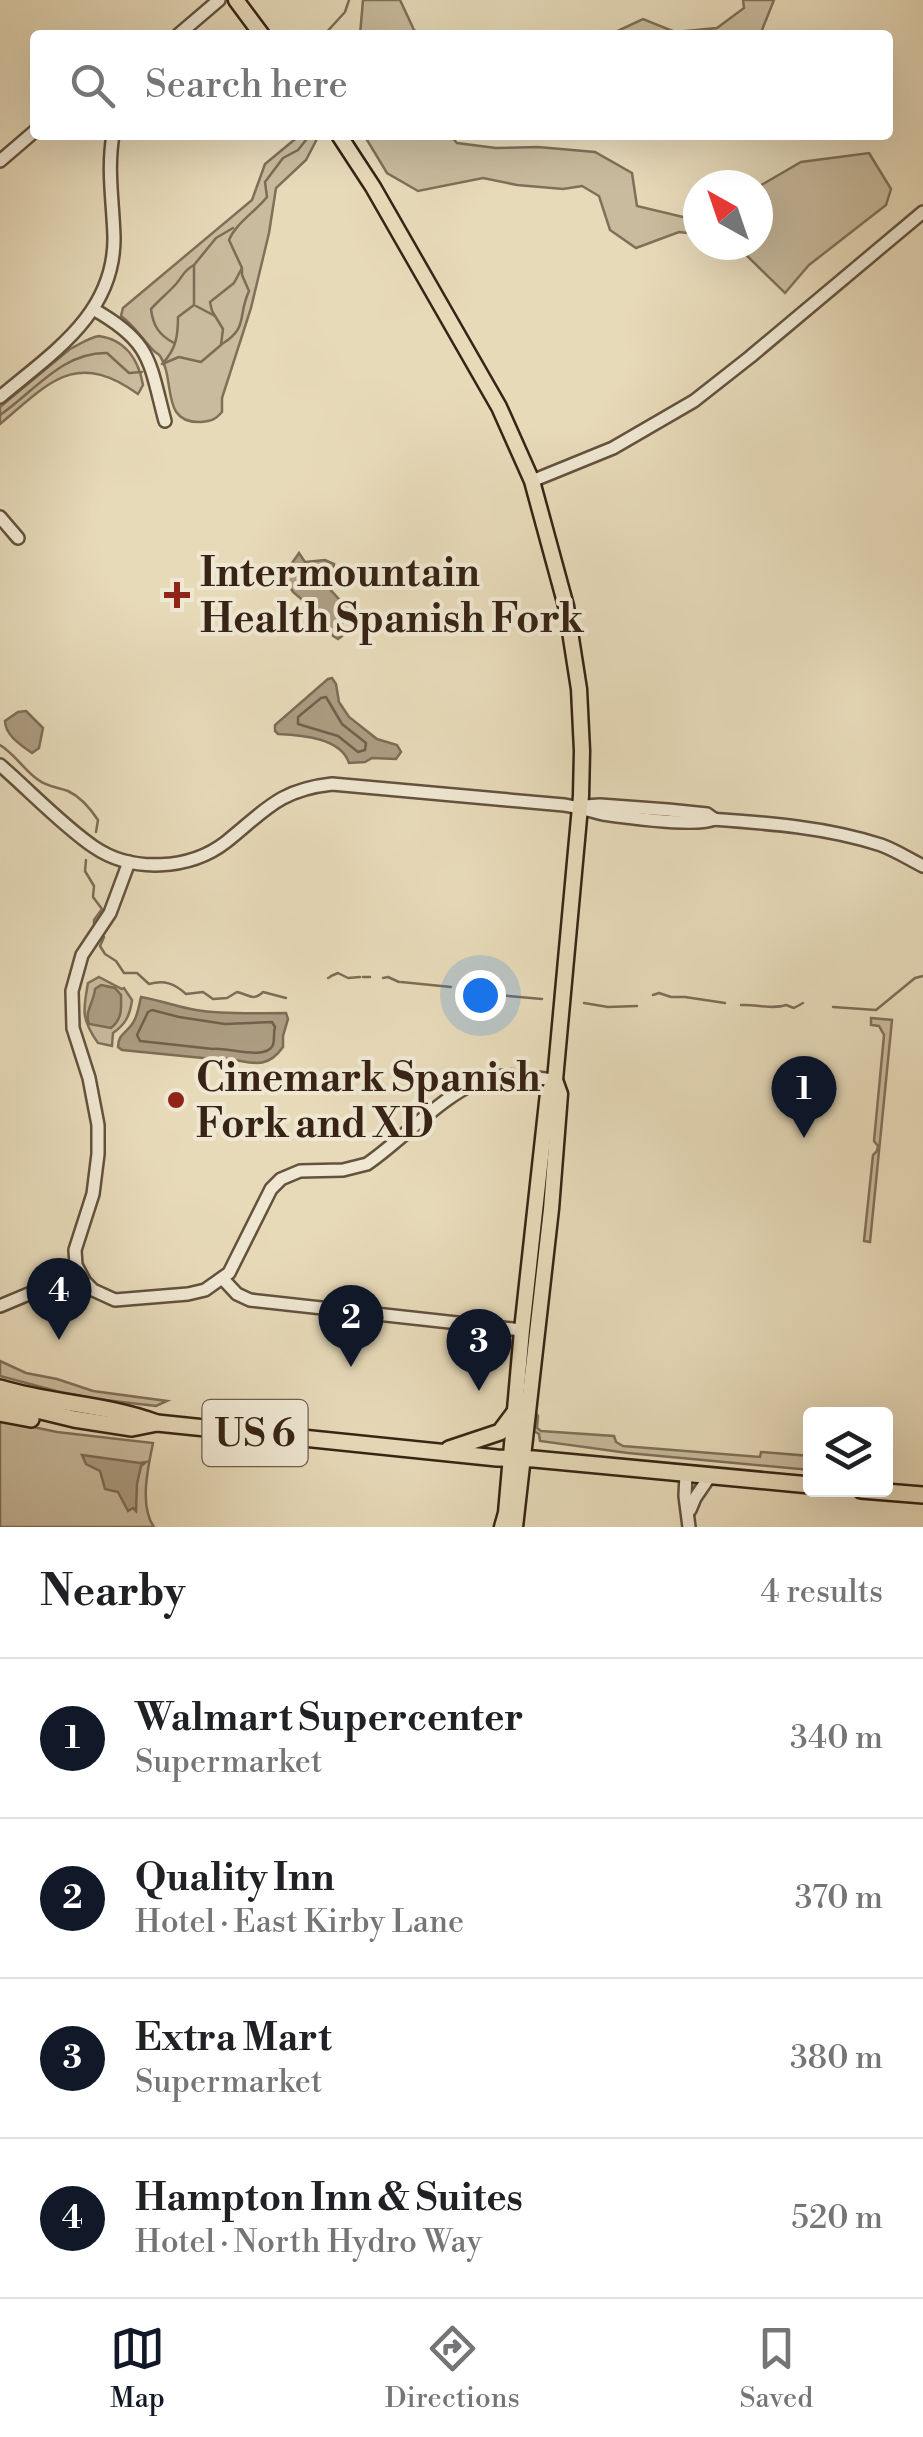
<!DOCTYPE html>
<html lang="en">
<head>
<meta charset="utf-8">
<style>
	:root { --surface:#fff; --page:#f2f2f2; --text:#202124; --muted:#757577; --line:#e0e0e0; --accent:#111827 }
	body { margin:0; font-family:"Libre Bodoni",serif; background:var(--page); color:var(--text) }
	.controls { position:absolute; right:30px; bottom:30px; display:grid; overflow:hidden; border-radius:10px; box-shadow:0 10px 40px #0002 }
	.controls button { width:90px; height:90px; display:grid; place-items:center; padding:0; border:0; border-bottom:2px solid var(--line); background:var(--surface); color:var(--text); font:50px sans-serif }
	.compass { position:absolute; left:683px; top:170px; width:90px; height:90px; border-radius:50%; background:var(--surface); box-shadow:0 10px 40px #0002; rotate:320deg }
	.you { position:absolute; left:480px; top:995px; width:35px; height:35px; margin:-25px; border:8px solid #fff; border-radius:50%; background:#1a73e8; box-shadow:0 0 0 15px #1a73e833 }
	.badge { display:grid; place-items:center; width:65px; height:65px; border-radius:50%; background:var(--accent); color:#fff; font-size:32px; font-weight:700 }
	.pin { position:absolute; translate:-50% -82px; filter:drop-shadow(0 2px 5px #0008) }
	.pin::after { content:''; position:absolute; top:52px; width:35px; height:30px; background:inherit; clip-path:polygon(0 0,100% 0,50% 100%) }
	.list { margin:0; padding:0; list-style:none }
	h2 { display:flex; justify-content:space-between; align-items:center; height:130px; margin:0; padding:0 40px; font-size:42px }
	h2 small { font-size:32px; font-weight:400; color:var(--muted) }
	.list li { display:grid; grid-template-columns:65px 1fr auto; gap:30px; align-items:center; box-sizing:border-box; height:160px; padding:0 40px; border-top:2px solid var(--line) }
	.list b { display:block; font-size:38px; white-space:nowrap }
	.list p { margin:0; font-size:32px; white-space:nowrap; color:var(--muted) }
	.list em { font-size:32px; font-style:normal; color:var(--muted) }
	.icon { flex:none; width:55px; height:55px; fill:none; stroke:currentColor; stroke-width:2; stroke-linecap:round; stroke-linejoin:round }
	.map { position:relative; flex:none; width:923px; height:1527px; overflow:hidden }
	.search { position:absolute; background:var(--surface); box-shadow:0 10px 40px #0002; left:30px; right:30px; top:30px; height:110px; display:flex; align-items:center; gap:25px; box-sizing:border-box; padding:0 35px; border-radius:10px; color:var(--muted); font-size:38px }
	.sheet { height:770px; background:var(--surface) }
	nav { display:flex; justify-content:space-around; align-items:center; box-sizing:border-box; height:140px; border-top:2px solid var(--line); background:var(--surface); font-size:28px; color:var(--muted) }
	nav a { display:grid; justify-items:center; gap:5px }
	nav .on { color:var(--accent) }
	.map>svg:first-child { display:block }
	.green { fill:#c9bb9d; stroke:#807059; stroke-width:2.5 }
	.water { fill:#ac9c81; stroke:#7e6c56; stroke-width:2.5 }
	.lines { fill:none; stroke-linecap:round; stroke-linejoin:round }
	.shore { stroke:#72604b; stroke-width:2.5 }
	.stream { stroke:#7e6c56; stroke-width:2.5 }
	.minor-casing { stroke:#64523e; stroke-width:16 }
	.major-casing { stroke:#382415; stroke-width:19 }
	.highway-casing { stroke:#382415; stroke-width:20 }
	.minor { stroke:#efe7d2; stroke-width:11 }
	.major { stroke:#e7dab9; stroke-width:14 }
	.highway { stroke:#e7dab9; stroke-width:15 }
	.poi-dot { fill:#8f2418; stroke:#efe7d2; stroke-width:4 }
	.labels { text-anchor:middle; stroke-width:8; stroke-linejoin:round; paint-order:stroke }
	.shield { fill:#efe7d2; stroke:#6f5e4e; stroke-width:2.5 }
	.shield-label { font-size:38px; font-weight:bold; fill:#382415 }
	.poi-label { font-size:40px; font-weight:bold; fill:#382415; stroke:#efe7d2; text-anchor:start }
</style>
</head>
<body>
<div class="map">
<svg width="923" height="1527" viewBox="0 0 923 1527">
	<rect width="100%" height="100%" fill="#e7dab9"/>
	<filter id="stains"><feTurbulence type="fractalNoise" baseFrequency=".002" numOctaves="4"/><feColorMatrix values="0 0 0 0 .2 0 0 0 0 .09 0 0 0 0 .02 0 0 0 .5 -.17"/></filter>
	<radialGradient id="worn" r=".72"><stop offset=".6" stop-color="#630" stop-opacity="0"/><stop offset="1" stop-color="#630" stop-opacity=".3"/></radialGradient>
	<g class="green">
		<polygon points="363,0 400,0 414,30 422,35 360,35"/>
		<polygon points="743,0 774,0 760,35 609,35 643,19 675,32 717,28 744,8"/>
		<path d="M300,135H319L306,160L276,188L269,233L251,308L222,398V412C215,420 211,421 201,422C160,424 176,380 160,356C159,354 156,353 154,351C142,339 135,326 121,316L123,308L252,200L265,164Z"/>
		<polygon points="364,135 450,135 457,143 496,148 538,147 595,152 632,173 637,206 687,218 698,214 698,234 679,232 636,248 610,230 599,196 582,186 563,189 517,185 483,178 418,191 387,173"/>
		<polygon points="869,153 891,189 886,205 809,265 785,293 736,245 758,245 758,187 801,162"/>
		<path d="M99,336C127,340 139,362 143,385L138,394C75,349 49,383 0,424V407L70,349C80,344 88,338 99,336Z"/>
		<path d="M99,977L122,989L124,988L132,1000C130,1015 126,1024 113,1033L112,1046L98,1043C81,1019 83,1010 88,983Z"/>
		<polygon points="871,1018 892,1020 870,1242 864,1241 873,1155 877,1151 878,1146 874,1141 884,1035 879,1026 871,1025"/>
		<polygon points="0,1361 26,1373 57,1379 93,1391 167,1401 156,1406 96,1399 56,1391 0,1376"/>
		<polygon points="536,1413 538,1416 537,1428 541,1431 614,1436 616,1442 623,1446 760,1457 761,1452 810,1456 810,1470 628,1453 540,1441 539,1434 534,1431"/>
		<path d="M0,1420L57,1432L153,1443C148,1467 139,1506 154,1527H0Z"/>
	</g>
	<g class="water">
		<polygon points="299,553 305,562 325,560 334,564 329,588 353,615 342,622 342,636 338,639 333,636 326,620 293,592 283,576"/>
		<path d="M332,678L336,684L339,702L349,717L377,739L397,745L401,752L396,759L372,758L365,762L349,763C341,738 302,735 278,734L275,731V725L328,679Z"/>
		<path d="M26,711L43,728L39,748L32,753C21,745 5,735 5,721L18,712Z"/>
		<path d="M101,985L115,988L121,995C121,1008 123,1018 111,1028L89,1024C84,1012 94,1002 95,989Z"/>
		<path d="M141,997C159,1000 178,1007 196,1010C226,1015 257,1013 286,1013L288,1019L283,1036V1047C262,1077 242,1055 213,1059L122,1050L118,1047C118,1033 128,1033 134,1021C138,1014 139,1005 141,997Z"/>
		<polygon points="82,1455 140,1463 146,1462 141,1466 137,1484 136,1511 133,1508 128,1511 118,1492 105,1489 100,1471 86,1464"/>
	</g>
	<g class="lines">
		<g class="shore">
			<polygon points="326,697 342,724 366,743 365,750 358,752 338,736 298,724 298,717 321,698"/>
			<path d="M152,1010L179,1017L225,1024L272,1022L275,1027C273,1033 275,1039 273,1045C266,1061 227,1047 213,1049L140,1041L137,1035L148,1012Z"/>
		</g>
		<g class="stream">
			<polyline points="324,35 345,12 349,0"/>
			<polyline points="196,306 215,316"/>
			<path d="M174,343C159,335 153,326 151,309C159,300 168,293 176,284C183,276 184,270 194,265"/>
			<path d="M222,344C249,327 237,317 249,291L242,275V269"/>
			<path d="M163,363C176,349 178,336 178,317L194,305V265L216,238L233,228"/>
			<path d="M162,364L179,357L201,362L221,345L223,329L212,311L210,302L234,283L242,268L229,240C236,223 255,212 267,197L265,182L283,158L298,150L310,135"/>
			<path d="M0,415C34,392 62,352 107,353L129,373L142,372"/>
			<path d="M0,745C15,754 23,769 37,779C47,787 57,787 68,791C81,797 90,808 98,820L96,832"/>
			<polyline points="86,860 85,871 94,886 93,897 102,909 94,920 94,924"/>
			<path d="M104,937L100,946L105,954L116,961L124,973H137L149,984C164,980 174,983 186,994L203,992L213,999L227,998L237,992C248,994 253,1002 263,992L286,998"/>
			<polyline points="331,976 338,973 348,978 360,977"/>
			<polyline points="363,977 370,977"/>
			<polyline points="328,978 330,977"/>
			<polyline points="383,978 388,977 399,982"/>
			<polyline points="401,982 451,987"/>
			<polyline points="465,992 542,999"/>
			<polyline points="653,995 659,993 671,997 685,997 725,1003"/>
			<polyline points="584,1003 608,1007 637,1006"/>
			<path d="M741,1005C756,1004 773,1010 786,1005L794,1008L803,1003"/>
			<polyline points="833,1007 876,1010 915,978 923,976"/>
		</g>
		<g class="minor-casing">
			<g id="minor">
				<polyline points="178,35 219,0"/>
				<polyline points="0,161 35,131"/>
				<path d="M93,309C152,342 149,361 165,421"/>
				<path d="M0,397C52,353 115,314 114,237C113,202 107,170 113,135"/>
				<polyline points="532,481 613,448 694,401 750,357 923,212"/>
				<polyline points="0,517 18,538"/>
				<path d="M0,765C29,790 63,826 94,847C132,873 190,870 226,842C265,811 278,790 332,784L564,805C578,807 590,811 603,814C624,817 698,827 714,819"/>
				<polyline points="585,806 600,805 668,810 707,814 714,819"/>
				<path d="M710,819C767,823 826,827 881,845C895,850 909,859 923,866"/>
				<path d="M129,862L110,913L82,955L72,991L73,1028L89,1078L98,1125V1154L93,1194L75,1250L76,1265L85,1282L93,1290L115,1300L188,1294L205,1290L229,1273L271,1189L281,1179L300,1171L343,1170L367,1164C403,1140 450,1086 491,1078C511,1073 534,1078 555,1080"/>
				<polyline points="223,1279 237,1294 250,1300 522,1330"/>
				<polyline points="0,1306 79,1273"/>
				<polyline points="686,1474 685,1496 689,1527"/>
				<polyline points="690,1510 695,1498 710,1476"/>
			</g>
		</g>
		<g class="major-casing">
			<g id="major">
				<polyline points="236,0 262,35"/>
				<polyline points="339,135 373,187 499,407 532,481 566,606 579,689 582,751 581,796 556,1069 555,1080 560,1094 551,1209 515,1527"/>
				<polyline points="502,1527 506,1513 522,1330 548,1093 555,1080"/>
			</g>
		</g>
		<g class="highway-casing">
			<g id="highway">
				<path d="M0,1388C52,1404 107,1404 157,1423L497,1458L534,1459L810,1485"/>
				<polyline points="0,1401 74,1419 132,1428 157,1423"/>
				<polyline points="0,1413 31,1419"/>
				<polyline points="449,1449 500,1432 515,1412"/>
				<polyline points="861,1490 923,1495"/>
			</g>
		</g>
		<use href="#minor" class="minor"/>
		<use href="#major" class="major"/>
		<use href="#highway" class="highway"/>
	</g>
	<g class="poi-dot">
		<path d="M172 580h10v10h10v10h-10v10h-10v-10h-10v-10h10z"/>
		<circle cx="176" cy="1100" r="10"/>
	</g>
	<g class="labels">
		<rect class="shield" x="202.5" y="1400" width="105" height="66" rx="8"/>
		<g class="shield-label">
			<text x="255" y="1446">US 6</text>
		</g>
		<g class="poi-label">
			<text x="200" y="586">Intermountain<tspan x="200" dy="46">Health Spanish Fork</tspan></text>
			<text x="196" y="1091">Cinemark Spanish<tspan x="196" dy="46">Fork and XD</tspan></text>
		</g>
	</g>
	<rect width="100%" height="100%" filter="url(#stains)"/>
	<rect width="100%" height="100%" fill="url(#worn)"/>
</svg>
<div class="controls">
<button><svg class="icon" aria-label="layers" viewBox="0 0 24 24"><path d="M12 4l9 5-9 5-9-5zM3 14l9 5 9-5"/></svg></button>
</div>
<svg class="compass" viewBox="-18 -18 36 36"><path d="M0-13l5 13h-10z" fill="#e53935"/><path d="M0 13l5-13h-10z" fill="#757577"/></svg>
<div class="you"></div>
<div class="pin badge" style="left:804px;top:1138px">1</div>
<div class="pin badge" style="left:351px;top:1367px">2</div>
<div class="pin badge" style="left:479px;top:1391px">3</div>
<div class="pin badge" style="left:59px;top:1340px">4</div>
<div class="search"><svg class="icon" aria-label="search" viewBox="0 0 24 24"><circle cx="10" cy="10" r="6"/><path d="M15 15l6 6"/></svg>Search here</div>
</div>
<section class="sheet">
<h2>Nearby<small>4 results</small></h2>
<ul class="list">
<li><span class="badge">1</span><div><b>Walmart Supercenter</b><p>Supermarket</p></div><em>340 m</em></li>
<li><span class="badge">2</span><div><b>Quality Inn</b><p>Hotel · East Kirby Lane</p></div><em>370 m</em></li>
<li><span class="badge">3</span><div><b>Extra Mart</b><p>Supermarket</p></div><em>380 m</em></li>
<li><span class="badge">4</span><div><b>Hampton Inn &amp; Suites</b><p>Hotel · North Hydro Way</p></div><em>520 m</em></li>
</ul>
</section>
<nav>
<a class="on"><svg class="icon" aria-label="map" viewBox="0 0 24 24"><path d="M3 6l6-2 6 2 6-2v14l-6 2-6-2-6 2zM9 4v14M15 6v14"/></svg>Map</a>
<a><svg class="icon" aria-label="directions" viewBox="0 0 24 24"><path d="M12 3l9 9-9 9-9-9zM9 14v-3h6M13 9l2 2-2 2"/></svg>Directions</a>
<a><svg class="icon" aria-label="saved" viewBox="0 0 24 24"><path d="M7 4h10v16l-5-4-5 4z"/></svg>Saved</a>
</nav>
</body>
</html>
